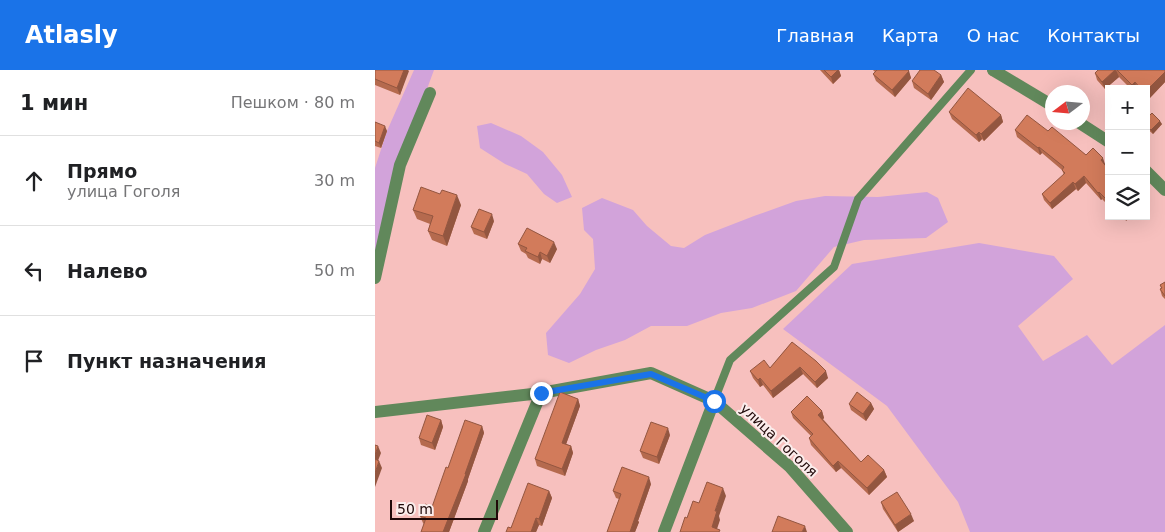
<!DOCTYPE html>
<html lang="ru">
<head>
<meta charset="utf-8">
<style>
	:root { --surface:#fff; --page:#f2f2f2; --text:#202124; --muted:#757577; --line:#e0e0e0; --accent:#1a73e8 }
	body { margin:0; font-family:"DejaVu Sans",sans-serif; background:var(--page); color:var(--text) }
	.controls { position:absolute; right:15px; top:15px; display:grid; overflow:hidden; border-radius:0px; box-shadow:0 5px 20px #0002 }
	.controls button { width:45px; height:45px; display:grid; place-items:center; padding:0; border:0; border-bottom:1px solid var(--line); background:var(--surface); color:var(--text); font:25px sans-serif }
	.compass { position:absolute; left:670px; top:15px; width:45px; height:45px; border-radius:50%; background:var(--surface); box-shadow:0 5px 20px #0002; rotate:254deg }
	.scale { position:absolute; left:15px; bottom:12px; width:108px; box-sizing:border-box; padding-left:5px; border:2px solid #200909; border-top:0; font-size:14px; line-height:18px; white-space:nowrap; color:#200909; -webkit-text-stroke:4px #fbedec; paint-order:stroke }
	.stop { position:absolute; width:15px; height:15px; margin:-11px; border:4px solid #1a73e8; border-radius:50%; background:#fff }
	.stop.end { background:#1a73e8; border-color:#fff; box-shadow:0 1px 5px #0008 }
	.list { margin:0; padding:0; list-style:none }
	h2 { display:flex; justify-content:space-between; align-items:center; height:65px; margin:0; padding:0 20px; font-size:21px }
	h2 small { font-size:16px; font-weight:400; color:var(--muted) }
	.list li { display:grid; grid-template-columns:32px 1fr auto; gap:15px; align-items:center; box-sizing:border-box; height:90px; padding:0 20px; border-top:1px solid var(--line) }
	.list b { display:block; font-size:19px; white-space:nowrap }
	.list p { margin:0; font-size:16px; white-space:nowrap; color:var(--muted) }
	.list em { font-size:16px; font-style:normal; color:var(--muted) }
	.icon { flex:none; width:28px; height:28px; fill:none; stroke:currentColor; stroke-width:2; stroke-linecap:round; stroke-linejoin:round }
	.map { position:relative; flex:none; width:790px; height:462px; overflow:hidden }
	header { display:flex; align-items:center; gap:30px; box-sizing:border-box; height:70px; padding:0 25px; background:var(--accent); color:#fff }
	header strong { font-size:24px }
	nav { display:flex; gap:28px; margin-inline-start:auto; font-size:18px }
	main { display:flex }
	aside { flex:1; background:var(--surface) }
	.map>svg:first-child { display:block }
	.green { fill:#d2a3da }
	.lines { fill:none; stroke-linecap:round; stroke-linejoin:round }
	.lane { stroke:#61885b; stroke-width:8 }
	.street { stroke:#61885b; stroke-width:12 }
	.wall { fill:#b56a4e }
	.shaded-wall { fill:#935640 }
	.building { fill:#d27b5b; stroke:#935640 }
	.route { stroke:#1a73e8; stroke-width:6 }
	.labels { text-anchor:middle; stroke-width:4; stroke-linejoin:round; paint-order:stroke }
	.street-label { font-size:14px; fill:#200909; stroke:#fbedec }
</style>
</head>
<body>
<header>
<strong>Atlasly</strong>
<nav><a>Главная</a><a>Карта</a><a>О нас</a><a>Контакты</a></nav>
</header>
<main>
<aside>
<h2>1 мин<small>Пешком · 80 m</small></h2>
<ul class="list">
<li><svg class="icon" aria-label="ahead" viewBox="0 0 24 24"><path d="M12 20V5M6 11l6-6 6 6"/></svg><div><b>Прямо</b><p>улица Гоголя</p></div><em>30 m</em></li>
<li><svg class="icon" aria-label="left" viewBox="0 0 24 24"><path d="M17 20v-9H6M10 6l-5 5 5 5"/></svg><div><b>Налево</b></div><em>50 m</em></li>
<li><svg class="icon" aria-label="arrive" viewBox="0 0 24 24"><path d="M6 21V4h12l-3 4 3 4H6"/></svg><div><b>Пункт назначения</b></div></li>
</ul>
</aside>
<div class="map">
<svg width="790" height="462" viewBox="0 0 790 462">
	<rect width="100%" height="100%" fill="#f7c0be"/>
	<g class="green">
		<polygon points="39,0 59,0 28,84 0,186 0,98 12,61"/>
		<polygon points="116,53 146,66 168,82 187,105 197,127 182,133 169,124 152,104 130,94 105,78 102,56"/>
		<polygon points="552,122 563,128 573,152 551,168 489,170 459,177 421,221 377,238 346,243 312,256 276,256 250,270 221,280 194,293 173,285 171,263 205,224 220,199 218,169 209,160 207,138 227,128 258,140 272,156 296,176 309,178 330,165 379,146 421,131 450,126 503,127"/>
		<polygon points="604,173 679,186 698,209 643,256 668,291 712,265 737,295 790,255 790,462 595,462 583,432 512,336 408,259 477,194"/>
	</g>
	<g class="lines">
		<polyline class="lane" points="339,331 355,290 459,197 483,129 596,0"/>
		<g class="street">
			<polyline points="618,0 678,36"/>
			<polyline points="703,52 734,72"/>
			<polyline points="771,101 790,120"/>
			<polyline points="0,208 25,95 55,23"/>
			<polyline points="0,342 166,323 276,303 339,331 415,397 472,462"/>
			<polyline points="109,462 166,323"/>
			<polyline points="289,462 339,331"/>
		</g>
	</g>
	<g class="wall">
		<polygon points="0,0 33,0 25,25 0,15"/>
		<polygon points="445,0 464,0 466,6 458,14"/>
		<polygon points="498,0 533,0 536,8 520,27 501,11 498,4 500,2"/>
		<polygon points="723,0 790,0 790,12 773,30 771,28 771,19 756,19 744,7 730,19 722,10 720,3"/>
		<polygon points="566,5 569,12 556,30 539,18 537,11"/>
		<polygon points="574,42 626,45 628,52 609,71 607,69 604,72 577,49"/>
		<polygon points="771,49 787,54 778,64 771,58"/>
		<polygon points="0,52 12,61 6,78 0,76"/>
		<polygon points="640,60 673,61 711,85 730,94 730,95 734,100 734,136 727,129 726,130 711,113 703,121 701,119 677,139 669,130 667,124 689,105 687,100 667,83 665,85 642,67"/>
		<polygon points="86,135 72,176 57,170 53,161 55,154 42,149 38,140"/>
		<polygon points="119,151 112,169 99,164 96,157"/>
		<polygon points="143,174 182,179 175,193 167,189 165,194 153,188 151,184 146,181"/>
		<polygon points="790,212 790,229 787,226 785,219 786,218 785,215"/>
		<polygon points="417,272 453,308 442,318 428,304 398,328 388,315 385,317 378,308 375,301 395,298"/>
		<polygon points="203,329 205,336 191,374 196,376 198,383 190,406 162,396 160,389"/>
		<polygon points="496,333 499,339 491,351 476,340 474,334"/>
		<polygon points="447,341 449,348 448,349 486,392 509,400 512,407 494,425 466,398 461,402 436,375 434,368 436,366 418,348 416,342"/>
		<polygon points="66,350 68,357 60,380 46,375 44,368"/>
		<polygon points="107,356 109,363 93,409 93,411 74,462 46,462 49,454 48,453 45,446 57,437 73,398"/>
		<polygon points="295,365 284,394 268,388 265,381"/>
		<polygon points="276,414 263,451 264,452 260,462 232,462 244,429 241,428 238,421"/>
		<polygon points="174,421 177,428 167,456 164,455 161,462 131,462"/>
		<polygon points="506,432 539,451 523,462 508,439"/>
	</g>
	<g class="shaded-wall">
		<polygon points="29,0 33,0 34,1 25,25 22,18"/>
		<polygon points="463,0 464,0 466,6 458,14 456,7"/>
		<polygon points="740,0 741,0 744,7 730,19 727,12"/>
		<polygon points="534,1 536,8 520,27 517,20"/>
		<polygon points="790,2 790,12 773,30 771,26 771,21"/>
		<polygon points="566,5 569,12 556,30 553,24"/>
		<polygon points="760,12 762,19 758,19 757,15"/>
		<polygon points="626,45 628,52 609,71 606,64"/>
		<polygon points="785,51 787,54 778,64 776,60"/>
		<polygon points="10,56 12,61 6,78 4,73"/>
		<polygon points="604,62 607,69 604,72 601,65"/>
		<polygon points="664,77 667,83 665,85 663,78"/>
		<polygon points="728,88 730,94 728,97 726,90"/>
		<polygon points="709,106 711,113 703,121 700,114"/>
		<polygon points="698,112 701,119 677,139 675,133"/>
		<polygon points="724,122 727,129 726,130 723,123"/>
		<polygon points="82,125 86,135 72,176 68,166"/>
		<polygon points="117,144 119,151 112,169 109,162"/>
		<polygon points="749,146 757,146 751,151"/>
		<polygon points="179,172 182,179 175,193 172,186"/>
		<polygon points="165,182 167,189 165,194 163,187"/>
		<polygon points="425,297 428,304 398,328 396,321"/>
		<polygon points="451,301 453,308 442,318 440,312"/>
		<polygon points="385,308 388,315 385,317 383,310"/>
		<polygon points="203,329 205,336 189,380 187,373"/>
		<polygon points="496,333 499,339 491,351 488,344"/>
		<polygon points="447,341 449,348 446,351 443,345"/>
		<polygon points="66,350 68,357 60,380 57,373"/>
		<polygon points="107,356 109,363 93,409 93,411 74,462 68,462"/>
		<polygon points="293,358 295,365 284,394 282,387"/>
		<polygon points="3,376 6,383 1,396 0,393 0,385"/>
		<polygon points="196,376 198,383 190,406 187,399"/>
		<polygon points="4,391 7,398 0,417 0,403"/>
		<polygon points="463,391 466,398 461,402 458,396"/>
		<polygon points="509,400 512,407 494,425 492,418"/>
		<polygon points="274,407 276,414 263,451 264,452 260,462 255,462"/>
		<polygon points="348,418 351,426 344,446 345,450 341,462 337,457 340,441"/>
		<polygon points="174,421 177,428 167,456 164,449"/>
		<polygon points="536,444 539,451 523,462 520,455"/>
		<polygon points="161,448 164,455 161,462 156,462"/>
		<polygon points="430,456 432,462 427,462"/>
	</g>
	<g class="building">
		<polygon points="0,0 29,0 22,18 0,9"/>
		<polygon points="449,0 463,0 456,7"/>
		<polygon points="502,0 533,0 534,1 517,20 498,4"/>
		<polygon points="545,0 559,0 566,5 553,24 537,11"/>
		<polygon points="723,0 740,0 727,12 720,3"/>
		<polygon points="742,0 790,0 790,2 771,21 771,19 766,19 760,12 757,15"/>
		<polygon points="593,18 626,45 606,64 604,62 601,65 574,42"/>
		<polygon points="777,43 785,51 776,60 771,56 771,49"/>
		<polygon points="652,45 673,61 677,57 711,85 718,78 728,88 726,90 734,100 734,132 724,122 723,123 709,106 700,114 698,112 675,133 667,124 690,103 687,100 689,97 664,77 663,78 640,60"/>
		<polygon points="0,52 10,56 4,73 0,71"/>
		<polygon points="46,117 65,124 67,120 82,125 68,166 53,161 58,146 38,140"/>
		<polygon points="104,139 117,144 109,162 96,157"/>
		<polygon points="152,158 179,172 172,186 165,182 163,187 150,181 152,178 143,174"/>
		<polygon points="790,212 790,226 785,219 787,218 785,215"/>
		<polygon points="417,272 441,291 451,301 440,312 425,297 396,321 385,308 383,310 375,301 389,290 395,298"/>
		<polygon points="185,322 203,329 187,373 196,376 187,399 160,389"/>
		<polygon points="482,322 496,333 488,344 474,334"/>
		<polygon points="432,326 447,341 443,345 486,392 493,385 509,400 492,418 463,391 458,396 434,368 438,364 416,342"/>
		<polygon points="52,345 66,350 57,373 44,368"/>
		<polygon points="90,350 107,356 90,404 91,404 68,462 46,462 51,448 45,446 50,434 57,437 71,397 73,398"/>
		<polygon points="276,352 293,358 282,387 265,381"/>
		<polygon points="0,375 3,376 0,385"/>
		<polygon points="0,389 4,391 0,403"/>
		<polygon points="247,397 274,407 255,462 232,462 246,424 238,421"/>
		<polygon points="332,412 348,418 340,441 342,441 337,457 345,460 344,462 305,462 310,447 312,448 318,431 324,433"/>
		<polygon points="153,413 174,421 164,449 161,448 156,462 131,462 133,457 136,458"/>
		<polygon points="522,422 536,444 520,455 506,432"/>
		<polygon points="403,446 430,456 427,462 397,462"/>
	</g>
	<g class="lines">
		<polyline class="route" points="166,323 276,304 339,331"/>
	</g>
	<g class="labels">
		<g class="street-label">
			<text transform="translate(404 370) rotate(43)" y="5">улица Гоголя</text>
		</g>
	</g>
</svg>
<div class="controls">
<button>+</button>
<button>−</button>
<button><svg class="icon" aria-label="layers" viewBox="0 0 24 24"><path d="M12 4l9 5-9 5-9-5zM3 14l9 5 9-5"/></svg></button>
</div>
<svg class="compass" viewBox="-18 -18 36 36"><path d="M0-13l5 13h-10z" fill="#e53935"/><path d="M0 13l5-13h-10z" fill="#757577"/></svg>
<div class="scale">50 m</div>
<div class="stop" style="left:339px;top:331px"></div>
<div class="stop end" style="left:166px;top:323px"></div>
</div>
</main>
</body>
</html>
